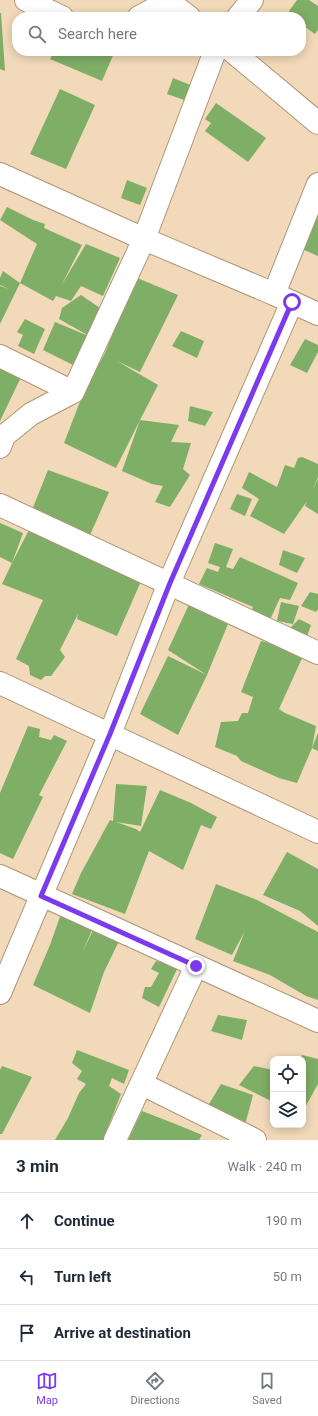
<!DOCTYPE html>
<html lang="en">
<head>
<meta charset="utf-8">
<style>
	:root { --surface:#fff; --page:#f6f6f7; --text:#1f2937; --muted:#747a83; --line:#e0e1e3; --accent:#7c3aed }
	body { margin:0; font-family:Roboto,sans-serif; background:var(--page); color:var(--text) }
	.controls { position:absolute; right:12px; bottom:12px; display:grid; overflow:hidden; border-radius:8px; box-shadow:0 2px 10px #0003 }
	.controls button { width:36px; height:36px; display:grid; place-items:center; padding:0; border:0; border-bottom:1px solid var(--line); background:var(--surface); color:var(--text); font:20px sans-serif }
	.stop { position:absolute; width:12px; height:12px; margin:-9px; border:3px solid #7c3aed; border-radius:50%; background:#fff }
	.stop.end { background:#7c3aed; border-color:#fff; box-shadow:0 1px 4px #0008 }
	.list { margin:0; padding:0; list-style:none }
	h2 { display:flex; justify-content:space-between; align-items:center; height:52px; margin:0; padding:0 16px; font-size:17px }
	h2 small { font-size:13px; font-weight:400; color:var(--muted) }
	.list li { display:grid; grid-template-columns:26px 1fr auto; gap:12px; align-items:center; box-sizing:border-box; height:56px; padding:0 16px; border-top:1px solid var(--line) }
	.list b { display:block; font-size:15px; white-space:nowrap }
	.list em { font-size:13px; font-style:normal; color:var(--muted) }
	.icon { flex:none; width:22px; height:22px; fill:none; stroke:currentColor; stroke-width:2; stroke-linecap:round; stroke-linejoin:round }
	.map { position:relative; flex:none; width:318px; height:1140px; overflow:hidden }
	.search { position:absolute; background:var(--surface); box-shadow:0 2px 10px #0003; left:12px; right:12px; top:12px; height:44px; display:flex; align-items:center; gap:10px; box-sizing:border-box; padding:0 14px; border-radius:16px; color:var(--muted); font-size:15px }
	.sheet { height:220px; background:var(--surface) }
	nav { display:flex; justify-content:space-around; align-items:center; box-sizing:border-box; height:56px; border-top:1px solid var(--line); background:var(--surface); font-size:11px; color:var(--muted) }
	nav a { display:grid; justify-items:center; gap:2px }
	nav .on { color:var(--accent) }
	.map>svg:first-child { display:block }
	.building { fill:#7fae66 }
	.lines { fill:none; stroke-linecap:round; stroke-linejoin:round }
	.minor-casing { stroke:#ad9678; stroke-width:24 }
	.major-casing { stroke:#ad9678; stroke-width:24 }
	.minor { stroke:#fff; stroke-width:22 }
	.major { stroke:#fff; stroke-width:22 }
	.route { stroke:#7c3aed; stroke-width:5 }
</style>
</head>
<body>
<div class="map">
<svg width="318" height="1140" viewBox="0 0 318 1140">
	<rect width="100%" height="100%" fill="#f1d9b9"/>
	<g class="building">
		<polygon points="297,0 309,0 318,6 318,30 315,34 301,24 301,17 291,17 287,14"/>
		<polygon points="0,13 1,13 5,71 0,69"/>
		<polygon points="54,51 115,51 102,81 50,59"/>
		<polygon points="173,78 193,86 187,101 167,94"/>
		<polygon points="60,89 95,105 66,169 30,154"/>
		<polygon points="216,103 266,138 248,162 205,131 211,123 205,119"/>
		<polygon points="127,180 147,188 140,205 121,198"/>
		<polygon points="7,207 33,220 45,224 44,228 82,245 61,286 86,244 120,258 103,296 81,286 71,301 56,296 53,301 20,283 0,324 0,286 9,289 0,285 0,278 3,271 20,283 37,244 0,220"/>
		<polygon points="318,210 318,256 302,249"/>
		<polygon points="135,277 178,295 140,372 117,361 158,385 140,420 179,425 171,442 191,443 183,469 190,475 170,507 155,502 163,486 152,484 122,471 140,420 116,468 64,443 83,394 105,353"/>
		<polygon points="81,295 103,310 91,337 59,319 62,308"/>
		<polygon points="25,319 45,329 34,354 18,346 23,335 17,332"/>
		<polygon points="55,322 91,337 77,367 43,350"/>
		<polygon points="181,331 204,341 197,358 172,346"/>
		<polygon points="305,339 318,345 318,352 307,373 290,365"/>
		<polygon points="0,363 22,375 0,421"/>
		<polygon points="190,406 213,412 205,426 188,421"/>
		<polygon points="302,457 318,464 318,477 313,489 318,479 318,514 305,506 307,501 284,534 250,516 259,499 242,488 249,472 277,487 285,465 294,468 298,458"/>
		<polygon points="48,470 109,492 90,535 32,510"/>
		<polygon points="237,494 252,499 245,516 230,509"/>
		<polygon points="0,523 23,533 12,563 30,528 142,579 117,636 77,619 78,614 60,650 65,657 51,676 45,676 41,680 30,675 29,666 16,659 43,600 2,584 12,563 0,557"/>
		<polygon points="215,543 233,549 226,567 233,569 240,557 298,583 290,600 280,598 268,624 251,613 253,607 199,584 207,568 218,572 220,567 208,563"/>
		<polygon points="283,550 305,558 297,573 279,565"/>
		<polygon points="310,592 318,594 318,609 316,612 301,606"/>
		<polygon points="191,600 230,619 207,675 178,735 140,714 168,656 207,675 168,650"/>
		<polygon points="281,602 299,606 293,624 277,621"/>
		<polygon points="299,619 311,625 306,639 288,630"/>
		<polygon points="261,641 281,646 303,656 279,709 285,713 316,726 312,748 297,783 279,778 241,761 237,756 215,747 221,722 238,721 242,713 248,713 253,697 241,692"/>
		<polygon points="28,726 40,729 39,737 51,740 54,735 67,741 39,795 43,797 13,859 0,853 0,793"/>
		<polygon points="318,733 318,751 312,748"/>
		<polygon points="116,784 147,786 141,826 116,822 136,829 140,832 160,790 191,803 217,817 211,829 201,825 183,870 149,851 125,914 72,894 81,873 110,820 113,821"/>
		<polygon points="287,852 318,869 318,926 300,911 263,895"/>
		<polygon points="216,884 257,900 318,932 318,1000 306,996 270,975 233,961 245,931 232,955 195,939"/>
		<polygon points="62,911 95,923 82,953 96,924 120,939 104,972 90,1013 33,985 50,945"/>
		<polygon points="156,961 178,967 159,1007 142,998 145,987 151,987 159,973 151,969"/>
		<polygon points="218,1015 247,1020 242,1040 211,1031"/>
		<polygon points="77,1050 129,1070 124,1084 112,1078 109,1086 121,1094 103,1140 55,1140 68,1118 79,1093 86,1084 77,1079 82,1071 72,1063"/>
		<polygon points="302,1055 318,1059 318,1084 303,1111 303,1059 300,1059"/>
		<polygon points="2,1066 32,1077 2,1134 0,1134 0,1070"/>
		<polygon points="254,1066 273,1070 273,1102 239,1085"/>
		<polygon points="221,1084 253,1095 245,1125 206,1109"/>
		<polygon points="142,1111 178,1125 202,1135 199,1140 128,1140"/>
	</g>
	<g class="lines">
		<g class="minor-casing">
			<g id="minor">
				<polyline points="26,0 62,17"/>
				<polyline points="139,17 169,1"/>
				<polyline points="238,17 252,0"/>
				<polyline points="0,174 144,239 274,294 318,314"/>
				<polyline points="274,294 318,184"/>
				<polyline points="0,356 73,392"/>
				<polyline points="0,447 4,436 31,414 73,392 144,239 215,51"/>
				<polyline points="0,505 318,653"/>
				<polyline points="0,683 318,832"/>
				<polyline points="0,876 318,1021"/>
				<polyline points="0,993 110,734 169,583 292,302"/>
				<polyline points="142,1084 255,1140"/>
				<polyline points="115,1140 196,966"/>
			</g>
		</g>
		<g class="major-casing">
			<g id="major">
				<polyline points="167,0 189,17"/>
				<polyline points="232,51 318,123"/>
			</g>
		</g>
		<use href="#minor" class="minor"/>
		<use href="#major" class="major"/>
	</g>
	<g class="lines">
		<polyline class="route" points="196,966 41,896 110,734 170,583 292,302"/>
	</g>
</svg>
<div class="controls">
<button><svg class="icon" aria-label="locate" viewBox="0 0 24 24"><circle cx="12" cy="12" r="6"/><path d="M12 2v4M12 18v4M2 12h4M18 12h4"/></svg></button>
<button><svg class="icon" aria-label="layers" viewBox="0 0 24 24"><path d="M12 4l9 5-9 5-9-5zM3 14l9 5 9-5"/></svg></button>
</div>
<div class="stop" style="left:292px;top:302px"></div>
<div class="stop end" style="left:196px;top:966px"></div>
<div class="search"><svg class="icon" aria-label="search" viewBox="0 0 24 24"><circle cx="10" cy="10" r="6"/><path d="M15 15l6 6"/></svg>Search here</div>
</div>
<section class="sheet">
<h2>3 min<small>Walk · 240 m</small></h2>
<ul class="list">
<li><svg class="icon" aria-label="ahead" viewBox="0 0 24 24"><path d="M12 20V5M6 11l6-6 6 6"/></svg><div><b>Continue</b></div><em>190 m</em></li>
<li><svg class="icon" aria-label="left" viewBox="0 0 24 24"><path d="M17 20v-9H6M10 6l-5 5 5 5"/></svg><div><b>Turn left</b></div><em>50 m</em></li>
<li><svg class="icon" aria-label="arrive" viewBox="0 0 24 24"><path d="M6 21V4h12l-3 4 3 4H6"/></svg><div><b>Arrive at destination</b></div></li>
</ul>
</section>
<nav>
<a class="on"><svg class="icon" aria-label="map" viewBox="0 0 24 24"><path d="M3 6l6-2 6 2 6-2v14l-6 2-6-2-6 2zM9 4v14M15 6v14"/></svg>Map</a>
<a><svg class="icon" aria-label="directions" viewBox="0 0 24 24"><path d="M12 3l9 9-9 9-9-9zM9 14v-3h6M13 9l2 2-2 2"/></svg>Directions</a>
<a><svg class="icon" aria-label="saved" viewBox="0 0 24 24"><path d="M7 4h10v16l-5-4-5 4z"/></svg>Saved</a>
</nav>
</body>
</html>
